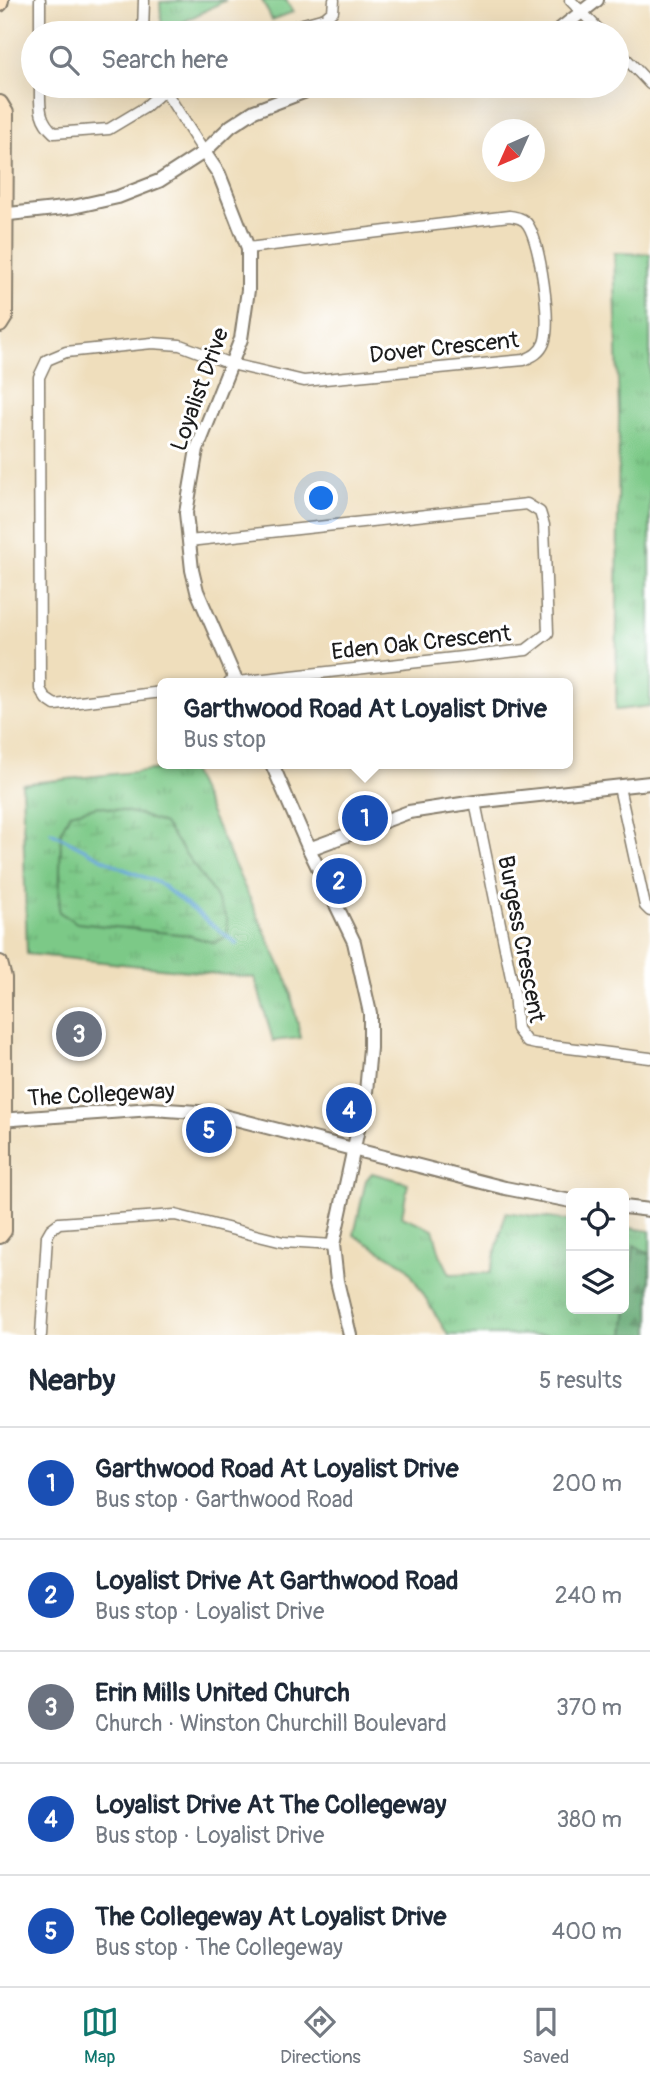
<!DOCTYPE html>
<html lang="en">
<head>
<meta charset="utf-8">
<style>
	:root { --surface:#fff; --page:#f2f2f3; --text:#1f2937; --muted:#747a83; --line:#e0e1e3; --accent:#0f766e }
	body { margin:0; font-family:Pangolin,sans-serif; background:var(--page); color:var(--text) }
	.controls { position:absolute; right:21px; bottom:21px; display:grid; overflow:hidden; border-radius:10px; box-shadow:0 7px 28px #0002 }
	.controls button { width:63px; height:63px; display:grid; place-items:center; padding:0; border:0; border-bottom:2px solid var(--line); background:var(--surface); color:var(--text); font:35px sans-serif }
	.compass { position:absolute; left:482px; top:119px; width:63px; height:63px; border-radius:50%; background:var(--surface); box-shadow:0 7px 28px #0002; rotate:225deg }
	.you { position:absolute; left:322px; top:499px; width:24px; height:24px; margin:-18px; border:5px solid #fff; border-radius:50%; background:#1a73e8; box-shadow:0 0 0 10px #1a73e833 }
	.badge { display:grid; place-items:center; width:46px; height:46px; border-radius:50%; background:var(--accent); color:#fff; font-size:23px; font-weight:700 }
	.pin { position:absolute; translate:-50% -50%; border:4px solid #fff; box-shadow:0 2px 7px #0006 }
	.popup { position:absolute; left:157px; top:678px; width:416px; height:91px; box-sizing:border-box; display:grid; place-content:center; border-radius:10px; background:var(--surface); filter:drop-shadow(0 2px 5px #0005); font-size:23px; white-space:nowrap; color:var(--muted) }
	.popup b { font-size:26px; color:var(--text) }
	.popup::after { content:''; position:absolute; left:50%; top:100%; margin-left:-14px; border:14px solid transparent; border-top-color:var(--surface) }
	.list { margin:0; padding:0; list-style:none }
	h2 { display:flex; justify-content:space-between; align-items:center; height:91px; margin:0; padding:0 28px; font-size:30px }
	h2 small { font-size:23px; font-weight:400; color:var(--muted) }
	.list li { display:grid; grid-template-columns:46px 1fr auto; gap:21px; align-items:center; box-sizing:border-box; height:112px; padding:0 28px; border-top:2px solid var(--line) }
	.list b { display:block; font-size:26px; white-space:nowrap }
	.list p { margin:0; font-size:23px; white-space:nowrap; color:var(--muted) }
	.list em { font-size:23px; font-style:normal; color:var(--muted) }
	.icon { flex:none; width:38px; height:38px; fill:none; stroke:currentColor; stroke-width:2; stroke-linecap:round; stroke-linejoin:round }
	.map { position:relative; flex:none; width:650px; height:1335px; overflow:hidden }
	.search { position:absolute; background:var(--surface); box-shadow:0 7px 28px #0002; left:21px; right:21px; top:21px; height:77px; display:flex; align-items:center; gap:18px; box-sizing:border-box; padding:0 24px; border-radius:38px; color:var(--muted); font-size:26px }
	.sheet { height:651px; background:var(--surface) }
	nav { display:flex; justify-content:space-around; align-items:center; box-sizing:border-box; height:98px; border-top:2px solid var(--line); background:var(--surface); font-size:19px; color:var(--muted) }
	nav a { display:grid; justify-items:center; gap:4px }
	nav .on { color:var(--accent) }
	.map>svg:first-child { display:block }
	.grass { fill:url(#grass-tufts); stroke:#4c7252; stroke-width:2 }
	.forest { fill:url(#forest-firs); stroke:#406448; stroke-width:2 }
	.wetland { fill:url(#wetland-marsh); stroke:#4c7252; stroke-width:2 }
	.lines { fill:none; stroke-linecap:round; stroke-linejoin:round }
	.stream { stroke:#60a4d5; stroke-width:3.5 }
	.minor-casing { stroke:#867d6c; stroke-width:13 }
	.tertiary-casing { stroke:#867d6c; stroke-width:16 }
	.secondary-casing { stroke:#867d6c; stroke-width:18 }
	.minor { stroke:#fff; stroke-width:10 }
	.tertiary { stroke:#fff; stroke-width:12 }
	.secondary { stroke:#fde5c5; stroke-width:14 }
	.labels { text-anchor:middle; stroke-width:6; stroke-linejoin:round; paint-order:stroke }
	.street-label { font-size:23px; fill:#1c1c1c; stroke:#fff }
</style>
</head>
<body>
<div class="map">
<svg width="650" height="1335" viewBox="0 0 650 1335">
	<defs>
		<pattern id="grass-tufts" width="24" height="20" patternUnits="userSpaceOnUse" patternTransform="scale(1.75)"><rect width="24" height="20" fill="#7cc987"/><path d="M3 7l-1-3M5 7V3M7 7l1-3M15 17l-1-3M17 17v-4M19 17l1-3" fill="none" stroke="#6bac74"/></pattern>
		<pattern id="forest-firs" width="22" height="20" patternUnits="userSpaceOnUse" patternTransform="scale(1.75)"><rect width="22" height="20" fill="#65ad74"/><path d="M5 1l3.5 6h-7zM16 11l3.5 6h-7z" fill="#528c5e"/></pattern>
		<pattern id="wetland-marsh" width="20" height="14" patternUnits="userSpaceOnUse" patternTransform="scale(1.75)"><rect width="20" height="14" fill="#7cc987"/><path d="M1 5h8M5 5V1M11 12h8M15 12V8" fill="none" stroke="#6bac74"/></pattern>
	</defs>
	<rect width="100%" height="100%" fill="#fff"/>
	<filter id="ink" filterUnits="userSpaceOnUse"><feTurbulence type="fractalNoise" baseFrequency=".0143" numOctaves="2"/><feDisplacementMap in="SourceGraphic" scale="14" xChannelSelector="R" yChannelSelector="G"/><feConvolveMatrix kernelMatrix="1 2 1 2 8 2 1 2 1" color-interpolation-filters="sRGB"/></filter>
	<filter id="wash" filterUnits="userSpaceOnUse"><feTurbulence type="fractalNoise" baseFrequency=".00686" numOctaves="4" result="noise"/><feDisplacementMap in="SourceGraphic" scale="28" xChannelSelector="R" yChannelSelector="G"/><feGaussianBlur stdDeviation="1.57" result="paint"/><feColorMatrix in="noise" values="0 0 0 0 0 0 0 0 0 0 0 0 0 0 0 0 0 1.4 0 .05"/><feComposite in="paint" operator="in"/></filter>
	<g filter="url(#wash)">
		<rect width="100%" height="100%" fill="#efdebc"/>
		<g class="grass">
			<polygon points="194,0 226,0 162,33 160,2"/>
			<polygon points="262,0 286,0 293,12 272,20"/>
			<polygon points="614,253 650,254 650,706 616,710 619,414"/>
			<polygon points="189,766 288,982 301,1038 273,1041 255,978 27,954 22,784"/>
			<polygon points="372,1173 408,1183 402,1216 433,1229 440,1254 450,1274 490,1273 506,1212 571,1221 571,1309 624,1309 624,1227 650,1231 650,1335 448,1335 406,1266 354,1235 366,1180"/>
		</g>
		<polygon class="forest" points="634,1245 650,1254 650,1335 624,1335"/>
		<polygon class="wetland" points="99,806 138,814 164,824 212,891 227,919 228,935 215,943 188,935 77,923 59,912 61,831 70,813"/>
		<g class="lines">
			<polyline class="stream" points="51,832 121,868 159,883 237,944"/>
		</g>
	</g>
	<g filter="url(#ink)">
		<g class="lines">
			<g class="minor-casing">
				<g id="minor">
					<polyline points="570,0 602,33"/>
					<polyline points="40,33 40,0"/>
					<polyline points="143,33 144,0"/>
					<polyline points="270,33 325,18 333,11 334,0"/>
					<polyline points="617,49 650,84"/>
					<path d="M40,86C40,106 38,119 54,133L109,129L144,108L169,86"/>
					<polyline points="162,86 204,152"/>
					<polyline points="189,541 527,504 540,512 544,525 548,633 526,650 229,683"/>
					<path d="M162,692L55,705L46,699L40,689L39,377L47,360L66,352L152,343L180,345L231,364L304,381L524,360C533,356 540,353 544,343C552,323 540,243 528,225C524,218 516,217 509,216L248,248"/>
					<polyline points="619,787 645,906 650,911"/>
					<polyline points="475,802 514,992 517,1029 527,1042 536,1044 650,1058"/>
					<polyline points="41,1335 47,1236 51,1229 59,1223 175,1215 283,1242 333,1245"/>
				</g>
			</g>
			<g class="tertiary-casing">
				<g id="tertiary">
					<polyline points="555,33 597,0"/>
					<polyline points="204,152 219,174 248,248 248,290 241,339 197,449 186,513 192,570 197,591 237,683"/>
					<polyline points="0,215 73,207 118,197 159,181 204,152 231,126 254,111 314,88 342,86"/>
					<polyline points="272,764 309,849 354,942 370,1013 370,1048 366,1092 333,1245 337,1281 350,1335"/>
					<polyline points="309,849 409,812 475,802 650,783"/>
					<polyline points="0,1120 152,1109 212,1113 505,1188 571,1201"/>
					<polyline points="624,1207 650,1210"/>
				</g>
			</g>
			<g class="secondary-casing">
				<g id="secondary">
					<polyline points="0,4 1,0"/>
					<polyline points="0,103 6,113 5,317 0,325"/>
					<polyline points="0,963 4,978 4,1231 0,1236"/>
				</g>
			</g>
			<use href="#minor" class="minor"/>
			<use href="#tertiary" class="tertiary"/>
			<use href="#secondary" class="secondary"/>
		</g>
	</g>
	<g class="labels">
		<g class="street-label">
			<text transform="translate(444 347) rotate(-6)" y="8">Dover Crescent</text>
			<text transform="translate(199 389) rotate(-70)" y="8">Loyalist Drive</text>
			<text transform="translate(421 642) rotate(-6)" y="8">Eden Oak Crescent</text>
			<text transform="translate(522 939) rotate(79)" y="8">Burgess Crescent</text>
			<text transform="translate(101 1094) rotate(-3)" y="8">The Collegeway</text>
		</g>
	</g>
</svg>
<div class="controls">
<button><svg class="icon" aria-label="locate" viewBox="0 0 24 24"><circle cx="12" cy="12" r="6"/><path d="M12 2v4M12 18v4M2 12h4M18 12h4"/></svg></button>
<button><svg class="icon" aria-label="layers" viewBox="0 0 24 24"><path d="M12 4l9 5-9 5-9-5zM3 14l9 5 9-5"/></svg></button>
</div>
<svg class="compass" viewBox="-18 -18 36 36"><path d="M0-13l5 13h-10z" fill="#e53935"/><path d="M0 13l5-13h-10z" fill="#747a83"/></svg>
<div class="you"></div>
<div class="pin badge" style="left:365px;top:818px;background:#1a4fb4">1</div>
<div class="popup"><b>Garthwood Road At Loyalist Drive</b>Bus stop</div>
<div class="pin badge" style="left:339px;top:881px;background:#1a4fb4">2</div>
<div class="pin badge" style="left:79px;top:1034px;background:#6b7280">3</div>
<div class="pin badge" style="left:349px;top:1110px;background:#1a4fb4">4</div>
<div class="pin badge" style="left:209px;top:1130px;background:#1a4fb4">5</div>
<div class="search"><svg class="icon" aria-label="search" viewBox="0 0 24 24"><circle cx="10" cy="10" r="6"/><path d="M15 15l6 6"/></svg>Search here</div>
</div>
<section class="sheet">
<h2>Nearby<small>5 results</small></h2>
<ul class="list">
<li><span class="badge" style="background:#1a4fb4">1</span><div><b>Garthwood Road At Loyalist Drive</b><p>Bus stop · Garthwood Road</p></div><em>200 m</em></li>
<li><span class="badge" style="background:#1a4fb4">2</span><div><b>Loyalist Drive At Garthwood Road</b><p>Bus stop · Loyalist Drive</p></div><em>240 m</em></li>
<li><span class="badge" style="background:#6b7280">3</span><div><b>Erin Mills United Church</b><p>Church · Winston Churchill Boulevard</p></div><em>370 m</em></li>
<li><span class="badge" style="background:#1a4fb4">4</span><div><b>Loyalist Drive At The Collegeway</b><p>Bus stop · Loyalist Drive</p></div><em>380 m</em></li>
<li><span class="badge" style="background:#1a4fb4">5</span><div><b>The Collegeway At Loyalist Drive</b><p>Bus stop · The Collegeway</p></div><em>400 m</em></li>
</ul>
</section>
<nav>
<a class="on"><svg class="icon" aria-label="map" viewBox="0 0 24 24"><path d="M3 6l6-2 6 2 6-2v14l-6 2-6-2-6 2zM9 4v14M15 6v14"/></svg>Map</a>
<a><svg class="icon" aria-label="directions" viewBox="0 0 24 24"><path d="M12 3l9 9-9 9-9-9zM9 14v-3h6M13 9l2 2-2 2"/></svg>Directions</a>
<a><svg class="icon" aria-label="saved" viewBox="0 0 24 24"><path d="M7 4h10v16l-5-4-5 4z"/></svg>Saved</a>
</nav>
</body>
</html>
